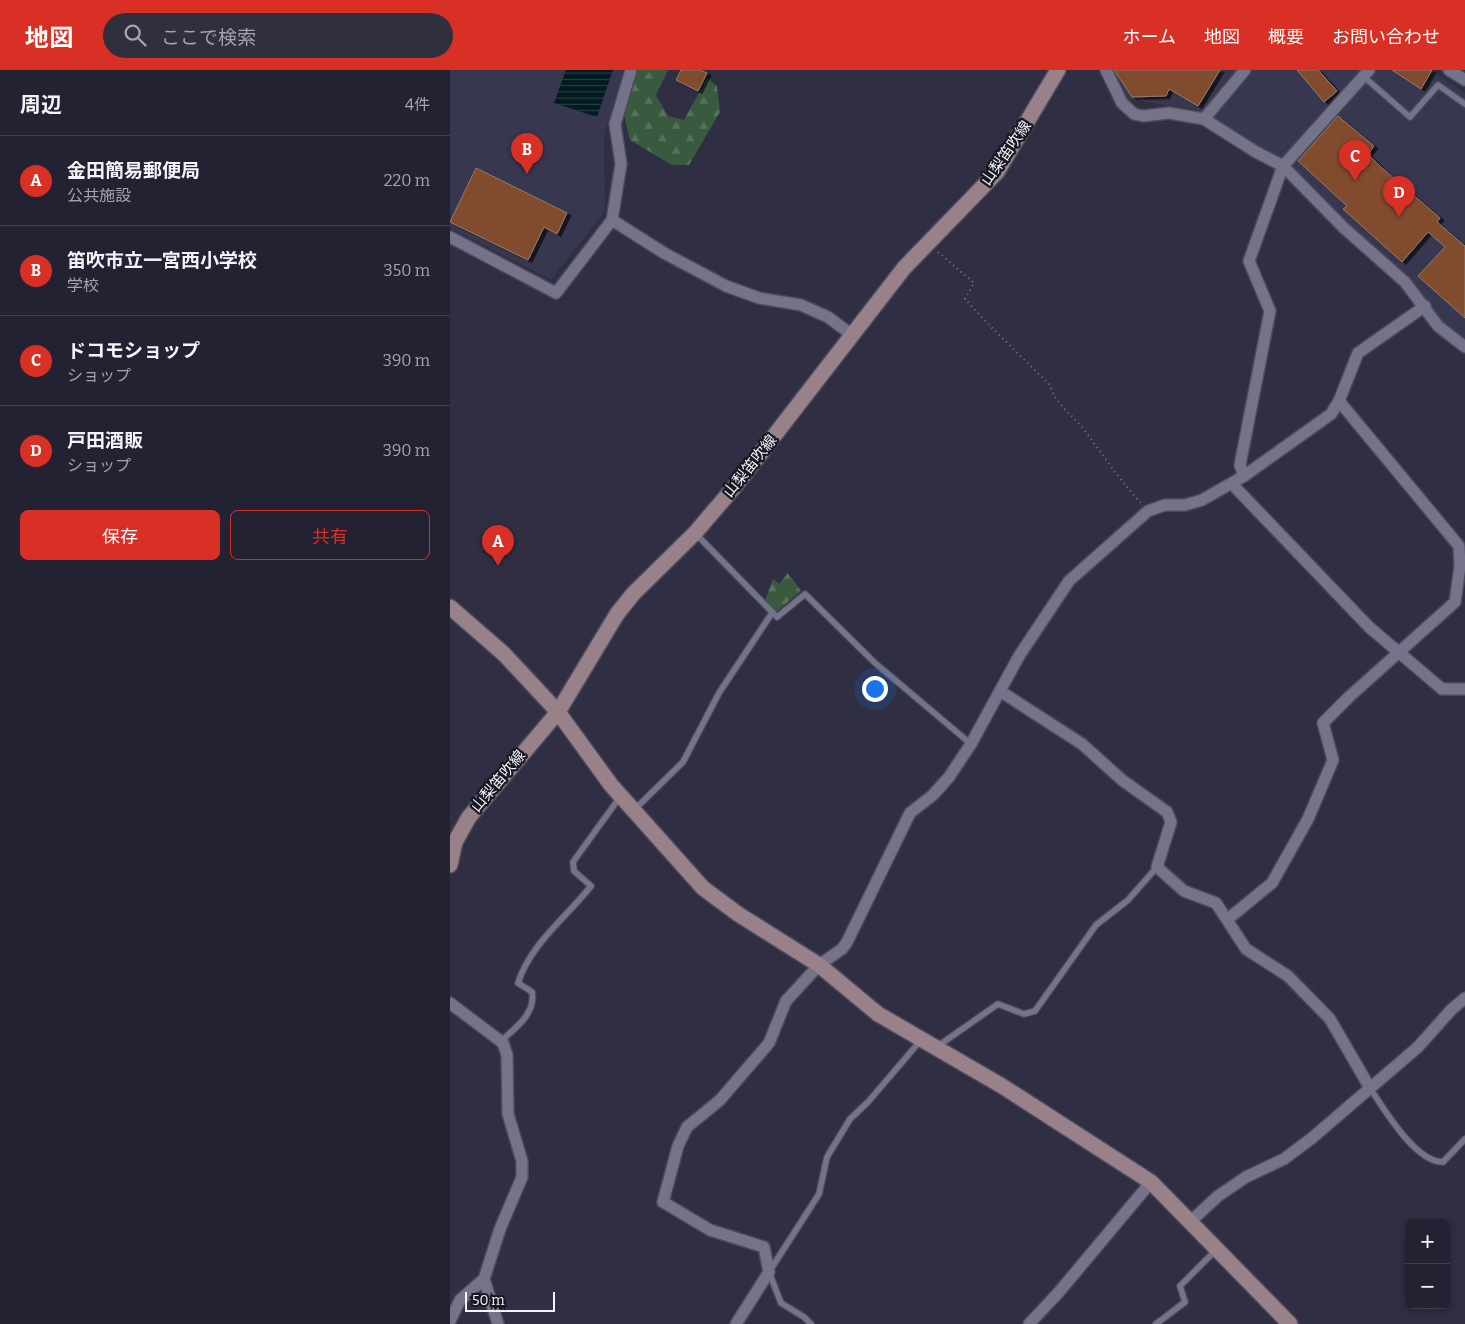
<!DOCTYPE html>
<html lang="ja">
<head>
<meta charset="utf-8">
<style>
	:root { --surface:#232232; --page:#2f2f3e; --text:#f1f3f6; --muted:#a3a4ac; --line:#403f4d; --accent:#d93025 }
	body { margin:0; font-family:Bitter,"Noto Sans JP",serif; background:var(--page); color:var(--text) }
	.controls { position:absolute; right:15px; bottom:15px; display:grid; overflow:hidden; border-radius:8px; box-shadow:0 2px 8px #0003 }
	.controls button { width:45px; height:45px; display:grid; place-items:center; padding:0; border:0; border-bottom:1px solid var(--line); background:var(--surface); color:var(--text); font:25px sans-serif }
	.scale { position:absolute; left:15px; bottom:12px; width:90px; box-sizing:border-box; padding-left:5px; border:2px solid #f3f3fd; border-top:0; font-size:14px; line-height:18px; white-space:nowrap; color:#f3f3fd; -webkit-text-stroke:4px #181820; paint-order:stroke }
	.you { position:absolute; left:424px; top:618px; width:18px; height:18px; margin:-12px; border:4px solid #fff; border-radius:50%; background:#1a73e8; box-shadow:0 0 0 8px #1a73e833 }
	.badge { display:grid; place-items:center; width:32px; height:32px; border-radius:50%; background:var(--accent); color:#fff; font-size:16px; font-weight:700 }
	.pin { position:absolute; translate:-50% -41px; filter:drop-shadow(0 1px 2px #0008) }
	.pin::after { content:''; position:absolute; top:26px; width:18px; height:15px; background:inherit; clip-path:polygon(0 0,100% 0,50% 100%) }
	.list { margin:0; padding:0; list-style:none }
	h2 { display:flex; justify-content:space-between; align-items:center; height:65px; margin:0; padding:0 20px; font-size:21px }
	h2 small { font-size:16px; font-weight:400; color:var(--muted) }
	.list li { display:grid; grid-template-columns:32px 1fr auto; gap:15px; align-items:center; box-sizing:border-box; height:90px; padding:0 20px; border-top:1px solid var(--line) }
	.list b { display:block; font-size:19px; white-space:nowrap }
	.list p { margin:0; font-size:16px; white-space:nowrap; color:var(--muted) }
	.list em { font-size:16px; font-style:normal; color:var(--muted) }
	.actions { display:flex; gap:10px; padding:15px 20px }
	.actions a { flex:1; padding:11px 0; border:1px solid var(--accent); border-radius:8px; text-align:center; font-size:18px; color:var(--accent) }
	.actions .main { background:var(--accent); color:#fff }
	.icon { flex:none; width:28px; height:28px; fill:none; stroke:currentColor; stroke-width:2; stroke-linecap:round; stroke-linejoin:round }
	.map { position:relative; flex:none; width:1015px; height:1254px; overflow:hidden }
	header { display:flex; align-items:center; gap:30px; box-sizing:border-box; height:70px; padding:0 25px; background:var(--accent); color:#fff }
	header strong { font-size:24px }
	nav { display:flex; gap:28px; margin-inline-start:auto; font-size:18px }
	.search { width:350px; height:45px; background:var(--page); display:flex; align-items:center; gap:12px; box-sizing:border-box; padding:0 18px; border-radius:28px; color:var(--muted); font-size:19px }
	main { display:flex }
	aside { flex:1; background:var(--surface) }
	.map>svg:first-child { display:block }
	.built { fill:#383750 }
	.forest { fill:url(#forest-firs) }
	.water { fill:url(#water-rules) }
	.building { fill:#814c2d; stroke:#927b6e; filter:url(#shadow) }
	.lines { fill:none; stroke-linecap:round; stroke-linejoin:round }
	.lane-casing { stroke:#4c4b5b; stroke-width:8 }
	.street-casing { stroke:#4c4b5b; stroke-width:14 }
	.secondary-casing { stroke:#4c4b5b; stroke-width:18 }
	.path { stroke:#7b7b8b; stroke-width:2; stroke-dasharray:1 4; stroke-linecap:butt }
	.lane { stroke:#74738a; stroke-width:5.5 }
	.street { stroke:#74738a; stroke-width:11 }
	.secondary { stroke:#998189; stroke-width:15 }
	.labels { text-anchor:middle; stroke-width:4.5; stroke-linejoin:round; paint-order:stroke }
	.street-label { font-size:15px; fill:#f3f3fd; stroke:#181820 }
</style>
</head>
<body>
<header>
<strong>地図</strong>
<div class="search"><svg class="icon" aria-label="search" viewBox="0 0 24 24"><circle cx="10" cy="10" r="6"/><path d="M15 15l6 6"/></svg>ここで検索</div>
<nav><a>ホーム</a><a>地図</a><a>概要</a><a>お問い合わせ</a></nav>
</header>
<main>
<aside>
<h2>周辺<small>4件</small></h2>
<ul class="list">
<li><span class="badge">A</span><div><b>金田簡易郵便局</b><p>公共施設</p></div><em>220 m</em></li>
<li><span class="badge">B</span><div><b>笛吹市立一宮西小学校</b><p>学校</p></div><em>350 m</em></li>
<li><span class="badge">C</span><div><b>ドコモショップ</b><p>ショップ</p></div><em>390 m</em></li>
<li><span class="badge">D</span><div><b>戸田酒販</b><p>ショップ</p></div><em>390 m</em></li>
</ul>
<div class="actions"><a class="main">保存</a><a>共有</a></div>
</aside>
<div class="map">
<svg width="1015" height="1254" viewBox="0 0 1015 1254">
	<defs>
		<pattern id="forest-firs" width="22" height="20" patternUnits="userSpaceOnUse" patternTransform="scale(1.25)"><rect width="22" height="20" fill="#395a3f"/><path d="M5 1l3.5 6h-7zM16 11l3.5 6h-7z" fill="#56725c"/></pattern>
		<pattern id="water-rules" width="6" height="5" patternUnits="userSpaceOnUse" patternTransform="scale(1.25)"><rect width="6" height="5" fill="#011b20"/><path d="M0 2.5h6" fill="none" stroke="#263d41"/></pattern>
		<filter id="shadow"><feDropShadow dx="4" dy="2.5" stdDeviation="0" flood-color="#0009"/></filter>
	</defs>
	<rect width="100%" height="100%" fill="#2f2e42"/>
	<g class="built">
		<polygon points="0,0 173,0 154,67 155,141 101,210 0,158"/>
		<polygon points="661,0 980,0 1015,23 1015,273 994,258 973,225 957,208 890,148 832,90 753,41 678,29"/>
	</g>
	<g class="forest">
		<polygon points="186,0 218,0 206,25 218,46 234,50 257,8 267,16 270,42 239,95 222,95 180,70 173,40"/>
		<polygon points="338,503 351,521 326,542 315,530 323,509 329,514"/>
	</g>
	<polygon class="water" points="116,0 163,0 147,47 104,33"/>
	<g class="building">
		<polygon points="231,0 250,0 257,3 248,21 226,10"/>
		<polygon points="664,0 770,0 748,36 719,19 716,26 682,27"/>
		<polygon points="847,0 868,0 887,21 874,32"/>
		<polygon points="942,0 982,0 971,19"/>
		<polygon points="888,46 924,76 918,84 932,98 990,148 987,152 1015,176 1015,248 968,206 995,177 978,162 952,192 893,139 897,136 848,91"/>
		<polygon points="26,98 117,143 107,164 94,157 78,190 0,152"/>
	</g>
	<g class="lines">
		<g class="lane-casing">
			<g id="lane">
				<polyline points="913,6 960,47 988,15 1015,34"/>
				<polyline points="245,463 327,547 355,524 425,593 521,674"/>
				<polyline points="184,740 233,692 269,623 322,543"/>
				<path d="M51,971C65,958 86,944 82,922L68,913C80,874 117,847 141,816L124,801L123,792L170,727"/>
				<polyline points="488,976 548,934 574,944 585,941 646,855 678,830 707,797"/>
				<path d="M920,1018C934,1039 965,1092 993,1092L1015,1069"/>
				<polyline points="361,1254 354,1247 331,1233 319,1202 369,1124 377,1087 400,1049 418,1032 471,970"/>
				<polyline points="706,1254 735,1232 730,1216 766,1180"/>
			</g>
		</g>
		<g class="street-casing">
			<g id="street">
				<polyline points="656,0 672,33 684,44 693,46 719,43 754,49 806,82 833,96 894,158 955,212 988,256 1015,277"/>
				<polyline points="999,0 1015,10"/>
				<polyline points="754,49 795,0"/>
				<polyline points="162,150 214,183 276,216 309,228 351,235 378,247 402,265"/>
				<polyline points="0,167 106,223 162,150 171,94 165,54 181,0"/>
				<polyline points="794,406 790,395 820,241 799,191 833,96 919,0"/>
				<polyline points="782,414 919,557 992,619 1015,619"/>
				<polyline points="550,621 632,674 672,710 717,742 721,752 707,797 734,821 766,833 796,879 838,906 880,949 920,1018"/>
				<polyline points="778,849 822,813 858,749 883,690 873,653 900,626 1005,532 1010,496 1009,476 889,331"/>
				<polyline points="0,933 53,973 57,985 58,1044 72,1091 72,1107 50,1159 34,1209 10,1230 0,1251"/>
				<polyline points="740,1152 768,1126 796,1107 834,1089 862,1068 968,977 1001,940 1015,928"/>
				<polyline points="34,1209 48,1254"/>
				<polyline points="286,1254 319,1202 314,1177 260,1160 213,1132 228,1076 237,1057 270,1030 319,973 336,931 369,895 392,879 397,872 460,743 483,725 499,707 521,674 569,586 619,511 698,441 715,435 735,435 752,430 794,406 881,344 889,331 908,283 975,236"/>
				<polyline points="579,1254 609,1222 701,1112"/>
			</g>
		</g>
		<g class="secondary-casing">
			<g id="secondary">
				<polyline points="0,537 54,584 108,642 161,715 253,818 288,844 369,895 428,944 552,1016 701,1112 840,1254"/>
				<polyline points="0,795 5,772 19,747 108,642 167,544 183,524 245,463 286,415 454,198 547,102 608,0"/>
			</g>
		</g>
		<path class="path" d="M488,182L524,213L515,229L539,255L600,315C605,333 620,343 632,357C652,383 669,410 691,433"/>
		<use href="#lane" class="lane"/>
		<use href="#street" class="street"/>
		<use href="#secondary" class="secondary"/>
	</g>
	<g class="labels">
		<g class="street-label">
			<text transform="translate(556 83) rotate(-55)" y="5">山梨笛吹線</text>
			<text transform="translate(300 396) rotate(-51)" y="5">山梨笛吹線</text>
			<text transform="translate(48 711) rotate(-50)" y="5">山梨笛吹線</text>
		</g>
	</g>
</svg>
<div class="controls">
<button>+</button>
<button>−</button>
</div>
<div class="scale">50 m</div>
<div class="you"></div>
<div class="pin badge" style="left:48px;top:496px">A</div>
<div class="pin badge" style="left:77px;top:104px">B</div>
<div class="pin badge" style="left:905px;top:111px">C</div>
<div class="pin badge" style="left:949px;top:147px">D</div>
</div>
</main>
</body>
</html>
